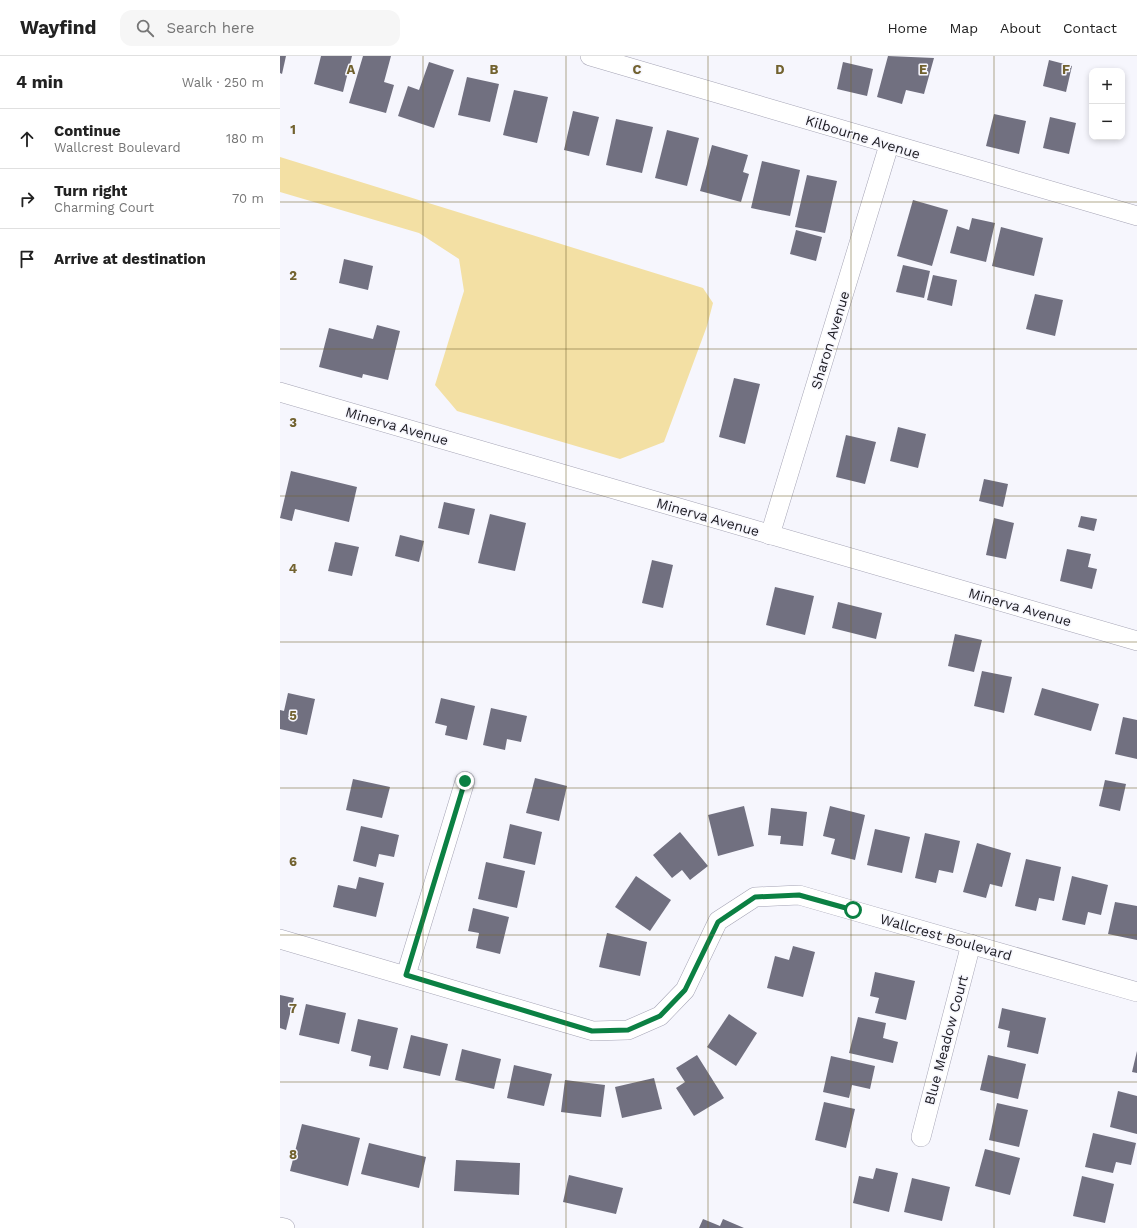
<!DOCTYPE html>
<html lang="en">
<head>
<meta charset="utf-8">
<style>
	:root { --surface:#fff; --page:#f6f6f6; --text:#222; --muted:#767676; --line:#e0e0e0 }
	body { margin:0; font-family:"Work Sans",sans-serif; background:var(--page); color:var(--text) }
	.controls { position:absolute; right:12px; top:12px; display:grid; overflow:hidden; border-radius:8px; box-shadow:0 2px 6px #0003 }
	.controls button { width:36px; height:36px; display:grid; place-items:center; padding:0; border:0; border-bottom:1px solid var(--line); background:var(--surface); color:var(--text); font:20px sans-serif }
	.stop { position:absolute; width:12px; height:12px; margin:-9px; border:3px solid #0b8043; border-radius:50%; background:#fff }
	.stop.end { background:#0b8043; border-color:#fff; box-shadow:0 1px 4px #0008 }
	.list { margin:0; padding:0; list-style:none }
	h2 { display:flex; justify-content:space-between; align-items:center; height:52px; margin:0; padding:0 16px; font-size:17px }
	h2 small { font-size:13px; font-weight:400; color:var(--muted) }
	.list li { display:grid; grid-template-columns:26px 1fr auto; gap:12px; align-items:center; box-sizing:border-box; height:60px; padding:0 16px; border-top:1px solid var(--line) }
	.list b { display:block; font-size:15px; white-space:nowrap }
	.list p { margin:0; font-size:13px; white-space:nowrap; color:var(--muted) }
	.list em { font-size:13px; font-style:normal; color:var(--muted) }
	.icon { flex:none; width:22px; height:22px; fill:none; stroke:currentColor; stroke-width:2; stroke-linecap:round; stroke-linejoin:round }
	.map { position:relative; flex:none; width:857px; height:1172px; overflow:hidden }
	header { display:flex; align-items:center; gap:24px; box-sizing:border-box; height:56px; padding:0 20px; background:var(--surface); border-bottom:1px solid var(--line) }
	header strong { font-size:19px }
	nav { display:flex; gap:22px; margin-inline-start:auto; font-size:14px }
	.search { width:280px; height:36px; background:var(--page); display:flex; align-items:center; gap:10px; box-sizing:border-box; padding:0 14px; border-radius:12px; color:var(--muted); font-size:15px }
	main { display:flex }
	aside { flex:1; background:var(--surface) }
	.map>svg:first-child { display:block }
	.green { fill:#f3e0a4 }
	.building { fill:#717080 }
	.lines { fill:none; stroke-linecap:round; stroke-linejoin:round }
	.street-casing { stroke:#a5a4b5; stroke-width:20 }
	.street { stroke:#fff; stroke-width:19 }
	.route { stroke:#0b8043; stroke-width:5 }
	.grid { fill:none; stroke:#72622f; stroke-width:1; stroke-opacity:0.55 }
	.labels { text-anchor:middle; stroke-width:3; stroke-linejoin:round; paint-order:stroke }
	.street-label { font-size:14px; fill:#1a1920; stroke:#f6f6fd }
	.grid-label { font-size:13px; text-anchor:middle; font-weight:bold; fill:#72622f; stroke:#f6f6fd; stroke-width:3; stroke-linejoin:round; paint-order:stroke }
</style>
</head>
<body>
<header>
<strong>Wayfind</strong>
<div class="search"><svg class="icon" aria-label="search" viewBox="0 0 24 24"><circle cx="10" cy="10" r="6"/><path d="M15 15l6 6"/></svg>Search here</div>
<nav><a>Home</a><a>Map</a><a>About</a><a>Contact</a></nav>
</header>
<main>
<aside>
<h2>4 min<small>Walk · 250 m</small></h2>
<ul class="list">
<li><svg class="icon" aria-label="ahead" viewBox="0 0 24 24"><path d="M12 20V5M6 11l6-6 6 6"/></svg><div><b>Continue</b><p>Wallcrest Boulevard</p></div><em>180 m</em></li>
<li><svg class="icon" aria-label="right" viewBox="0 0 24 24"><path d="M7 20v-9h11M14 6l5 5-5 5"/></svg><div><b>Turn right</b><p>Charming Court</p></div><em>70 m</em></li>
<li><svg class="icon" aria-label="arrive" viewBox="0 0 24 24"><path d="M6 21V4h12l-3 4 3 4H6"/></svg><div><b>Arrive at destination</b></div></li>
</ul>
</aside>
<div class="map">
<svg width="857" height="1172" viewBox="0 0 857 1172">
	<rect width="100%" height="100%" fill="#f6f6fd"/>
	<polygon class="green" points="0,101 423,232 433,247 427,270 384,386 340,403 177,355 155,329 184,235 179,203 139,177 0,136"/>
	<g class="building">
		<polygon points="0,0 6,0 2,18 0,17"/>
		<polygon points="41,0 72,0 63,36 34,28"/>
		<polygon points="83,0 111,0 104,26 114,29 106,57 69,47"/>
		<polygon points="608,0 654,2 644,38 626,34 622,48 597,41"/>
		<polygon points="769,4 792,10 786,36 763,30"/>
		<polygon points="149,6 174,14 154,72 118,60 128,30 139,34"/>
		<polygon points="563,6 593,13 587,40 557,33"/>
		<polygon points="187,21 219,28 210,66 178,59"/>
		<polygon points="234,34 268,41 257,87 223,79"/>
		<polygon points="293,55 319,61 309,100 284,94"/>
		<polygon points="714,58 746,65 739,98 706,90"/>
		<polygon points="770,61 796,67 789,98 763,92"/>
		<polygon points="336,63 373,71 362,117 326,109"/>
		<polygon points="387,74 419,82 407,130 375,122"/>
		<polygon points="432,89 468,99 463,116 469,118 461,146 420,135"/>
		<polygon points="482,105 520,114 510,160 471,152"/>
		<polygon points="527,119 557,125 545,177 515,171"/>
		<polygon points="633,144 668,154 652,210 617,200"/>
		<polygon points="692,162 715,167 706,206 670,197 677,170 689,174"/>
		<polygon points="721,171 763,182 754,220 712,210"/>
		<polygon points="516,174 542,181 536,205 510,198"/>
		<polygon points="64,203 93,210 88,234 59,227"/>
		<polygon points="623,209 650,215 644,242 616,236"/>
		<polygon points="653,219 677,224 672,250 647,244"/>
		<polygon points="755,238 783,244 775,280 746,273"/>
		<polygon points="97,269 120,275 108,324 83,318 82,322 39,311 49,272 93,283"/>
		<polygon points="454,322 480,328 465,388 439,381"/>
		<polygon points="618,371 646,378 638,412 610,405"/>
		<polygon points="566,379 596,386 585,428 556,421"/>
		<polygon points="11,415 77,431 69,466 15,453 12,465 0,462"/>
		<polygon points="704,423 728,428 723,451 699,445"/>
		<polygon points="164,446 195,453 189,479 158,472"/>
		<polygon points="210,458 246,467 235,515 198,507"/>
		<polygon points="801,460 817,463 814,475 798,471"/>
		<polygon points="714,462 734,467 726,503 706,499"/>
		<polygon points="120,479 144,485 139,506 115,500"/>
		<polygon points="55,486 79,491 72,520 48,515"/>
		<polygon points="787,493 811,498 808,511 817,513 812,533 780,525"/>
		<polygon points="372,504 393,509 383,552 362,547"/>
		<polygon points="495,531 534,540 525,579 486,569"/>
		<polygon points="558,546 602,557 596,583 552,572"/>
		<polygon points="675,578 702,584 694,616 668,610"/>
		<polygon points="702,615 732,621 724,657 694,650"/>
		<polygon points="762,632 819,648 811,675 754,659"/>
		<polygon points="8,637 35,643 27,679 0,673 0,654 4,655"/>
		<polygon points="161,642 195,650 187,684 165,679 167,670 155,667"/>
		<polygon points="211,652 247,660 241,686 227,683 225,694 203,689"/>
		<polygon points="843,661 857,664 857,703 835,698"/>
		<polygon points="255,722 287,730 279,765 246,757"/>
		<polygon points="73,723 110,731 102,762 66,754"/>
		<polygon points="825,724 846,728 840,755 819,750"/>
		<polygon points="464,750 474,790 438,800 428,759"/>
		<polygon points="550,750 585,759 575,804 551,798 555,783 543,780"/>
		<polygon points="491,752 527,756 523,790 500,788 501,780 488,779"/>
		<polygon points="230,768 262,776 255,809 223,802"/>
		<polygon points="81,770 119,779 114,801 99,798 96,811 73,805"/>
		<polygon points="595,773 630,781 622,817 587,809"/>
		<polygon points="400,776 428,810 410,824 402,814 392,822 373,799"/>
		<polygon points="645,777 680,785 673,817 659,814 656,827 635,822"/>
		<polygon points="697,787 731,797 722,831 710,828 706,842 683,836"/>
		<polygon points="746,803 781,811 774,845 759,842 756,855 735,850"/>
		<polygon points="206,806 245,815 237,852 198,843"/>
		<polygon points="356,820 391,844 370,875 335,851"/>
		<polygon points="792,820 828,829 821,859 808,856 805,869 782,864"/>
		<polygon points="79,821 104,827 96,861 53,851 58,829 76,833"/>
		<polygon points="835,846 857,850 857,884 828,878"/>
		<polygon points="193,852 229,861 220,898 196,892 199,877 188,875"/>
		<polygon points="327,877 367,886 360,920 319,911"/>
		<polygon points="513,890 535,896 523,941 487,932 495,900 509,904"/>
		<polygon points="595,916 635,925 626,964 595,957 599,942 590,940"/>
		<polygon points="0,939 14,942 6,974 0,972"/>
		<polygon points="26,948 66,957 59,988 19,979"/>
		<polygon points="722,952 766,962 758,998 727,991 730,975 718,972"/>
		<polygon points="449,958 477,977 456,1010 427,991"/>
		<polygon points="578,961 606,967 603,982 618,986 613,1007 569,997"/>
		<polygon points="78,963 118,972 108,1014 89,1010 91,1000 71,995"/>
		<polygon points="131,979 168,988 160,1020 123,1012"/>
		<polygon points="182,993 221,1003 214,1033 175,1024"/>
		<polygon points="857,995 857,1017 852,1016"/>
		<polygon points="417,999 444,1042 414,1060 396,1032 405,1026 396,1012"/>
		<polygon points="708,999 746,1008 738,1043 700,1034"/>
		<polygon points="551,1000 595,1010 590,1033 572,1029 569,1042 543,1036"/>
		<polygon points="234,1009 272,1018 264,1050 227,1042"/>
		<polygon points="374,1022 382,1053 342,1062 335,1031"/>
		<polygon points="285,1024 325,1029 321,1061 281,1056"/>
		<polygon points="838,1035 857,1040 857,1078 830,1071"/>
		<polygon points="544,1046 575,1053 566,1092 535,1084"/>
		<polygon points="717,1047 748,1054 739,1091 709,1084"/>
		<polygon points="22,1068 80,1082 68,1130 10,1115"/>
		<polygon points="813,1077 856,1087 851,1109 836,1106 833,1117 805,1111"/>
		<polygon points="89,1087 146,1101 139,1132 81,1118"/>
		<polygon points="705,1093 740,1102 730,1139 695,1130"/>
		<polygon points="176,1104 240,1107 239,1139 174,1135"/>
		<polygon points="596,1112 618,1117 609,1156 573,1147 579,1120 593,1123"/>
		<polygon points="289,1119 343,1132 336,1158 283,1146"/>
		<polygon points="802,1120 834,1128 825,1167 793,1160"/>
		<polygon points="632,1122 670,1131 662,1165 624,1156"/>
		<polygon points="423,1163 440,1170 443,1163 464,1172 419,1172"/>
	</g>
	<g class="lines">
		<g class="street-casing">
			<g id="street">
				<polyline points="310,0 857,160"/>
				<polyline points="0,336 857,585"/>
				<polyline points="490,479 609,89"/>
				<polyline points="0,883 313,975 348,974 380,960 405,934 438,865 475,841 519,839 857,936"/>
				<polyline points="126,919 185,725"/>
				<polyline points="641,1081 691,888"/>
				<polyline points="0,1171 5,1172"/>
			</g>
		</g>
		<use href="#street" class="street"/>
	</g>
	<g class="lines">
		<polyline class="route" points="185,725 126,919 312,975 348,974 380,960 405,934 438,866 475,841 519,839 573,854"/>
	</g>
	<path class="grid" d="M143,0V1172M286,0V1172M428,0V1172M571,0V1172M714,0V1172M0,146H857M0,293H857M0,440H857M0,586H857M0,732H857M0,879H857M0,1026H857"/>
	<g class="labels">
		<g class="street-label">
			<text transform="translate(583 81) rotate(17)" y="5">Kilbourne Avenue</text>
			<text transform="translate(550 284) rotate(-73)" y="5">Sharon Avenue</text>
			<text transform="translate(117 370) rotate(16)" y="5">Minerva Avenue</text>
			<text transform="translate(428 461) rotate(16)" y="5">Minerva Avenue</text>
			<text transform="translate(740 551) rotate(16)" y="5">Minerva Avenue</text>
			<text transform="translate(666 881) rotate(16)" y="5">Wallcrest Boulevard</text>
			<text transform="translate(666 984) rotate(-75)" y="5">Blue Meadow Court</text>
		</g>
	</g>
	<g class="grid-label">
		<text x="71" y="18">A</text>
		<text x="214" y="18">B</text>
		<text x="357" y="18">C</text>
		<text x="500" y="18">D</text>
		<text x="643" y="18">E</text>
		<text x="786" y="18">F</text>
		<text x="13" y="78">1</text>
		<text x="13" y="224">2</text>
		<text x="13" y="371">3</text>
		<text x="13" y="517">4</text>
		<text x="13" y="664">5</text>
		<text x="13" y="810">6</text>
		<text x="13" y="957">7</text>
		<text x="13" y="1103">8</text>
	</g>
</svg>
<div class="controls">
<button>+</button>
<button>−</button>
</div>
<div class="stop" style="left:573px;top:854px"></div>
<div class="stop end" style="left:185px;top:725px"></div>
</div>
</main>
</body>
</html>
